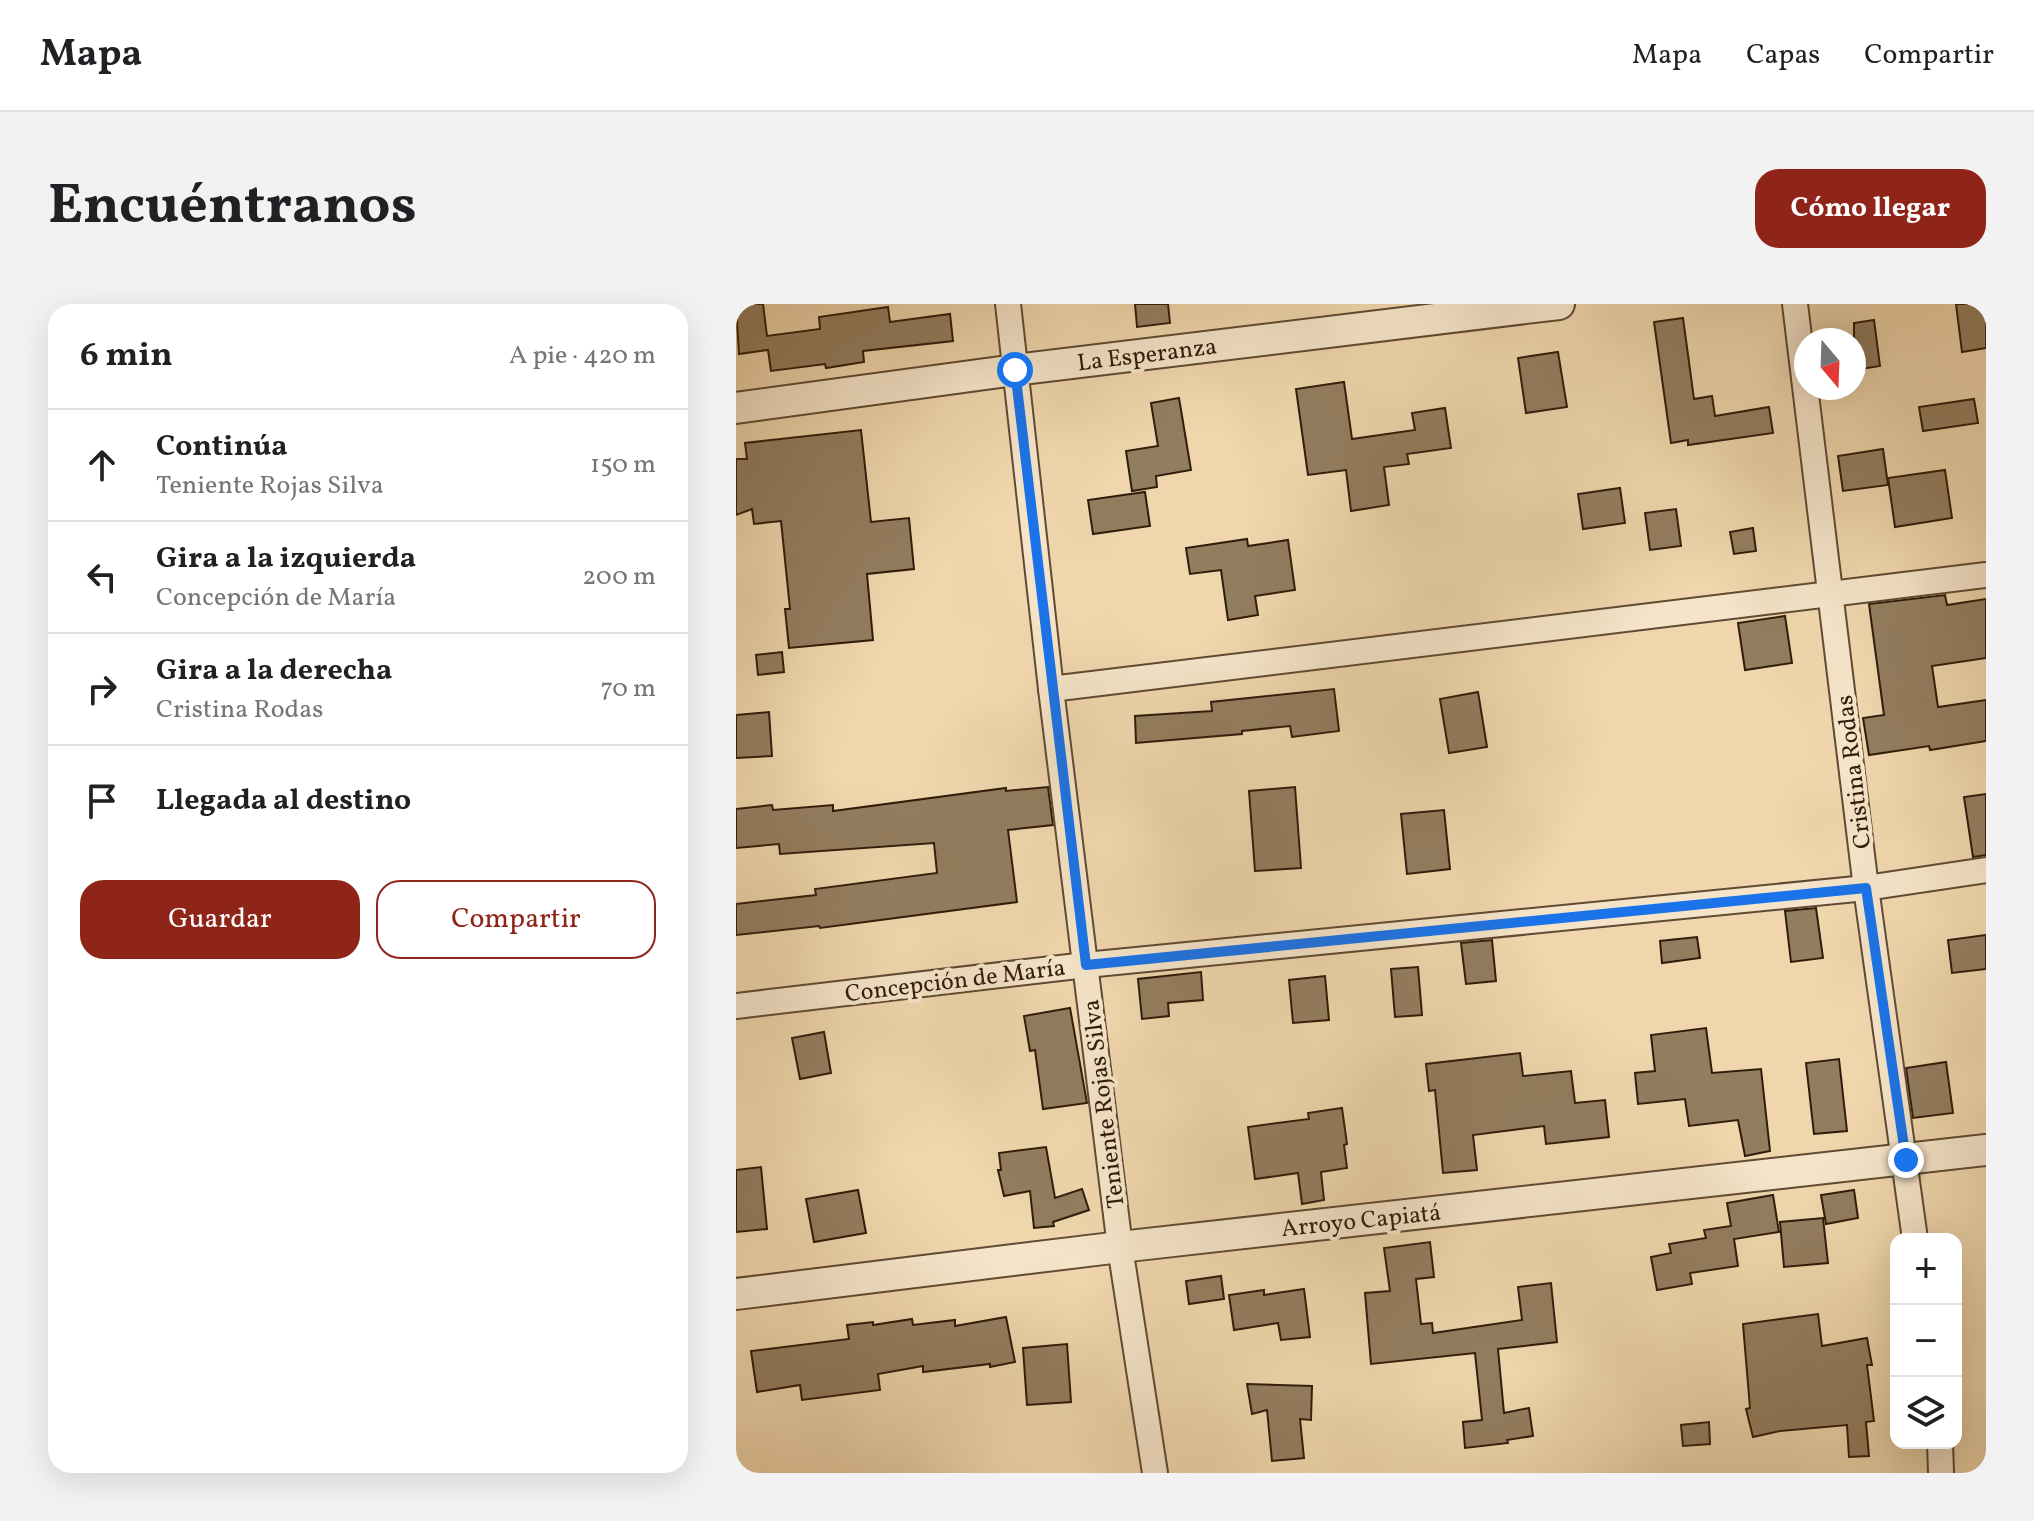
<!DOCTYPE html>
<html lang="es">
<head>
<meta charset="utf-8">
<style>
	:root { --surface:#fff; --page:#f2f2f2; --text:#202124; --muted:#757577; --line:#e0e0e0; --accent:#8f2418 }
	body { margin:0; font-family:Vollkorn,serif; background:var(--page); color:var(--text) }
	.controls { position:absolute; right:24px; bottom:24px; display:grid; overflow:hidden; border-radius:16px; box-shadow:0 8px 32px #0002 }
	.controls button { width:72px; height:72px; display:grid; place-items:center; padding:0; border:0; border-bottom:2px solid var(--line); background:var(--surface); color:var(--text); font:40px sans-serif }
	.compass { position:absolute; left:1058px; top:24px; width:72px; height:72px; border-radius:50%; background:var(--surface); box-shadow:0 8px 32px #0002; rotate:161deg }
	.stop { position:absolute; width:24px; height:24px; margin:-18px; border:6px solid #1a73e8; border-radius:50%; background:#fff }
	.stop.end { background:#1a73e8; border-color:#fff; box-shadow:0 2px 8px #0008 }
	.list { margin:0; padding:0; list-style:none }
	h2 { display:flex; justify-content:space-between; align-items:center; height:104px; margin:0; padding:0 32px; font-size:34px }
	h2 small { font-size:26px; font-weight:400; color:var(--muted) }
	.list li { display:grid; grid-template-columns:52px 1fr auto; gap:24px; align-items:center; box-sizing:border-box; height:112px; padding:0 32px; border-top:2px solid var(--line) }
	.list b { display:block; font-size:30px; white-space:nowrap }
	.list p { margin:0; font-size:26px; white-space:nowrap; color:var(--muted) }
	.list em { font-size:26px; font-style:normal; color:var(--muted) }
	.actions { display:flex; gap:16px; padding:24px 32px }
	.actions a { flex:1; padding:18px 0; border:2px solid var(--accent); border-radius:24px; text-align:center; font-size:28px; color:var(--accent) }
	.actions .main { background:var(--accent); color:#fff }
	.icon { flex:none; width:44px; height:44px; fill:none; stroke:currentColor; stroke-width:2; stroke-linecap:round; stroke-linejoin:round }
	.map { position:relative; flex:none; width:1250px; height:1169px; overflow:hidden; border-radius:24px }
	header { display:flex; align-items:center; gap:48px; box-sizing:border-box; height:112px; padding:0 40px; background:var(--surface); border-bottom:2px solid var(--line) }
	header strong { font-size:38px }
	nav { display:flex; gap:44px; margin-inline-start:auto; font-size:28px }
	.intro { display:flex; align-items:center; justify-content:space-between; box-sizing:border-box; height:192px; padding:0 48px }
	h1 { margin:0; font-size:56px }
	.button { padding:20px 36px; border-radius:24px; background:var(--accent); color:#fff; font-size:28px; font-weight:700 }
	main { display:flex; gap:48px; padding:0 48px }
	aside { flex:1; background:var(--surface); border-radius:24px; box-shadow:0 8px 32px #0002 }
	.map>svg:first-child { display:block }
	.building { fill:#937d5f; stroke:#301c0b; stroke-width:2 }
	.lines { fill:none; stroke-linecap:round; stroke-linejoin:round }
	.minor-casing { stroke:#604a33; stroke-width:28 }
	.tertiary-casing { stroke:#604a33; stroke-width:34 }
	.minor { stroke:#f5e4c9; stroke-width:24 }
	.tertiary { stroke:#f5e4c9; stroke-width:30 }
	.route { stroke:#1a73e8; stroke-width:10 }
	.labels { text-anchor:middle; stroke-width:8; stroke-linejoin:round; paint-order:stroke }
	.street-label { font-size:24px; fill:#301c0b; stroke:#f5e4c9 }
</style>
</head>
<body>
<header>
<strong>Mapa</strong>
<nav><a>Mapa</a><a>Capas</a><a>Compartir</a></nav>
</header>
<div class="intro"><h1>Encuéntranos</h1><a class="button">Cómo llegar</a></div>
<main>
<aside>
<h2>6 min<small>A pie · 420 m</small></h2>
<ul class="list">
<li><svg class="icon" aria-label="ahead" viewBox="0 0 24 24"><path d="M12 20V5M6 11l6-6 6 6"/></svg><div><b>Continúa</b><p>Teniente Rojas Silva</p></div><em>150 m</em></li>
<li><svg class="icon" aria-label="left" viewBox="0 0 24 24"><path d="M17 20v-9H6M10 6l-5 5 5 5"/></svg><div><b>Gira a la izquierda</b><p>Concepción de María</p></div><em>200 m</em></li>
<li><svg class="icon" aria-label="right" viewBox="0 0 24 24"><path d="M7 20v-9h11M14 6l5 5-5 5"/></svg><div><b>Gira a la derecha</b><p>Cristina Rodas</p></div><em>70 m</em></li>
<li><svg class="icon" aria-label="arrive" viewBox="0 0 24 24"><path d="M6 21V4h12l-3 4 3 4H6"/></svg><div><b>Llegada al destino</b></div></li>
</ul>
<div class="actions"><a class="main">Guardar</a><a>Compartir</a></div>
</aside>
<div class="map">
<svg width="1250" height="1169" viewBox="0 0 1250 1169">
	<rect width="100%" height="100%" fill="#efd6ac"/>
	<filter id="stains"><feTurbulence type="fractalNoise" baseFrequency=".0025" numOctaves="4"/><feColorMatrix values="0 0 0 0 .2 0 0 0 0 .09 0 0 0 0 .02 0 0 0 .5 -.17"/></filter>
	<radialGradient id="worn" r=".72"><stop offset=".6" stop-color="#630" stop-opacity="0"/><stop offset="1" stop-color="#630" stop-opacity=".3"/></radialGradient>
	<g class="building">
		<polygon points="0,0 27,0 31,32 84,25 83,13 152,3 154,18 214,10 217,37 127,47 128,58 90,64 89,60 35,67 32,46 3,50"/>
		<polygon points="399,0 432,0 434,19 401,23"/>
		<polygon points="1220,0 1250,0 1250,44 1226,48"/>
		<polygon points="947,14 958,95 976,92 979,112 1033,103 1037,129 952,141 952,136 935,139 918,18"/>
		<polygon points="1138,16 1144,62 1118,66 1118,19"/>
		<polygon points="822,48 831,103 790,109 782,54"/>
		<polygon points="608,78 616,135 679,126 676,109 709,104 715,144 671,150 673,160 648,163 653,201 615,207 610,166 572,171 560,85"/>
		<polygon points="443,94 455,166 420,172 421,183 396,187 390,147 422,142 415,99"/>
		<polygon points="1238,95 1242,119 1187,127 1183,103"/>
		<polygon points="125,126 135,218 173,214 178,265 131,270 137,336 53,344 49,305 54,305 45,217 18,220 16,205 0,211 0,155 11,155 9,139"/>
		<polygon points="1147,145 1152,181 1107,187 1102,152"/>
		<polygon points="1209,166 1216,214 1159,223 1152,174"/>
		<polygon points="884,184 889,219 847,225 842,190"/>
		<polygon points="409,188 414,222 357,230 352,196"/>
		<polygon points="940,205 945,242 914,246 909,209"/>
		<polygon points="1017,224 1020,247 998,250 994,228"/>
		<polygon points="511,235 512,242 552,236 559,286 519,292 522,311 492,316 485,266 454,270 450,244"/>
		<polygon points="1209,291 1211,301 1250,295 1250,354 1196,362 1202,403 1250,396 1250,437 1194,446 1193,442 1133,451 1127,414 1148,411 1133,300"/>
		<polygon points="1049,312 1056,359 1009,366 1002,319"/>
		<polygon points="46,348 48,368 22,371 20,351"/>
		<polygon points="598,385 603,427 556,433 554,422 506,427 506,430 400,439 399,412 476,407 475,398"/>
		<polygon points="742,388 751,443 713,449 704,395"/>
		<polygon points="33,408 36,452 0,454 0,411"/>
		<polygon points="312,483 317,521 272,526 281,598 84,624 83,622 0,631 0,600 80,591 79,585 201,569 198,539 44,550 43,540 0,544 0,505 36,501 37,506 97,501 97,507 270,484 270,487"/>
		<polygon points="559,483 565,564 519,567 513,487"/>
		<polygon points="1250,490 1250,551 1237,553 1228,493"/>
		<polygon points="708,506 714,565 671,570 665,510"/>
		<polygon points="1080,604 1087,654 1055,658 1049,607"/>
		<polygon points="1250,631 1250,665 1216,669 1212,636"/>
		<polygon points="961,633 964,654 926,659 924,637"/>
		<polygon points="756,636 760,677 730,680 725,639"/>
		<polygon points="682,663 686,711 659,713 655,665"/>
		<polygon points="465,668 467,696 432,699 433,712 406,715 402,675"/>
		<polygon points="589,672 593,716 557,719 553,676"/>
		<polygon points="334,704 351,799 307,805 299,746 294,747 288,712"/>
		<polygon points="970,724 976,769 1025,765 1034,847 1009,852 1002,816 953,822 949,795 902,800 899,769 919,767 915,731"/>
		<polygon points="88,728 95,769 64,775 56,734"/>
		<polygon points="784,749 787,772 835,767 839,799 869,796 873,833 810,840 808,822 737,831 741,866 707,869 699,786 693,787 690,760"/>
		<polygon points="1103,755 1111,827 1078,830 1070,759"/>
		<polygon points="1210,758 1217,809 1177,814 1170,764"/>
		<polygon points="606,804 611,840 608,841 611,864 585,868 588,896 566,900 562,869 519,875 512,823 573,815 572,809"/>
		<polygon points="310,843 319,894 346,885 353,906 317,918 318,922 298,924 294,887 268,892 262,866 265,866 263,849"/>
		<polygon points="25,863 31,925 0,928 0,866"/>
		<polygon points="122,886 130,929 78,938 70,895"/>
		<polygon points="1118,886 1122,914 1090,920 1085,891"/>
		<polygon points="1037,891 1043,928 998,935 1002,962 954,969 956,980 921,986 915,953 935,949 933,940 970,934 968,926 995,922 991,899"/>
		<polygon points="1087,914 1092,959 1048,963 1044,918"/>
		<polygon points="694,938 698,973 680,975 685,1020 696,1019 697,1029 786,1016 782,983 815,979 821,1038 762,1045 768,1109 793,1104 797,1132 771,1136 772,1139 729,1144 727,1118 746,1116 739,1049 635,1060 629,989 654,987 648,944"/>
		<polygon points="485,972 488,995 453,1000 450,977"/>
		<polygon points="568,985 574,1033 545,1036 542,1019 498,1026 493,991 528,986 528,991"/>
		<polygon points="1082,1010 1086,1042 1131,1034 1136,1061 1131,1061 1138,1117 1130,1118 1133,1152 1113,1153 1111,1121 1044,1127 1017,1133 1010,1105 1014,1104 1007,1020"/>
		<polygon points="270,1013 279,1058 254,1063 254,1060 187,1068 187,1062 142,1070 144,1086 66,1096 64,1081 21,1088 15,1047 113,1035 111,1021 137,1018 137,1021 176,1015 177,1021 219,1016 219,1022"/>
		<polygon points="331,1040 335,1098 291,1101 287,1044"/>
		<polygon points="511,1080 576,1082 575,1116 564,1115 568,1154 536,1157 531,1106 516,1110"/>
		<polygon points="973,1118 974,1140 947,1142 945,1121"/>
	</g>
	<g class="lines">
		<g class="minor-casing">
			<g id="minor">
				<polyline points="272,0 315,385 384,943 419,1169"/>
				<polyline points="1059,0 1130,584 1179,935"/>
				<polyline points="315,385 1250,271"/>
				<polyline points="0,702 350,661 1130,584 1250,566"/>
				<polyline points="1204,1139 1205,1169"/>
			</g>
		</g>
		<g class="tertiary-casing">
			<g id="tertiary">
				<polyline points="0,104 279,66 823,0"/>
				<polyline points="0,990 384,943 1250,846"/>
			</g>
		</g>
		<use href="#minor" class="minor"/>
		<use href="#tertiary" class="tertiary"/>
	</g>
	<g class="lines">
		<polyline class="route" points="279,66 350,661 1130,584 1170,856"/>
	</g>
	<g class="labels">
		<g class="street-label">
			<text transform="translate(411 50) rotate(-7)" y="8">La Esperanza</text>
			<text transform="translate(1117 468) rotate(-97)" y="8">Cristina Rodas</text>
			<text transform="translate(219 676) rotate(-7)" y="8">Concepción de María</text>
			<text transform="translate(367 800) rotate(-97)" y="8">Teniente Rojas Silva</text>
			<text transform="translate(625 916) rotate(-6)" y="8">Arroyo Capiatá</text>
		</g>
	</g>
	<rect width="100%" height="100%" filter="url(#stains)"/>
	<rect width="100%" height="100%" fill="url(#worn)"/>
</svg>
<div class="controls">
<button>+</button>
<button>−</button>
<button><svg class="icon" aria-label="layers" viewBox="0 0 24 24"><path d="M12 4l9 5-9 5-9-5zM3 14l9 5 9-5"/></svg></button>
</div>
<svg class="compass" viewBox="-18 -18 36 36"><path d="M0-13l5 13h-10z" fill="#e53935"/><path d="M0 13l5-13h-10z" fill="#757577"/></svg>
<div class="stop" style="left:279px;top:66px"></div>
<div class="stop end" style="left:1170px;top:856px"></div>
</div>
</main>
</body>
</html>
